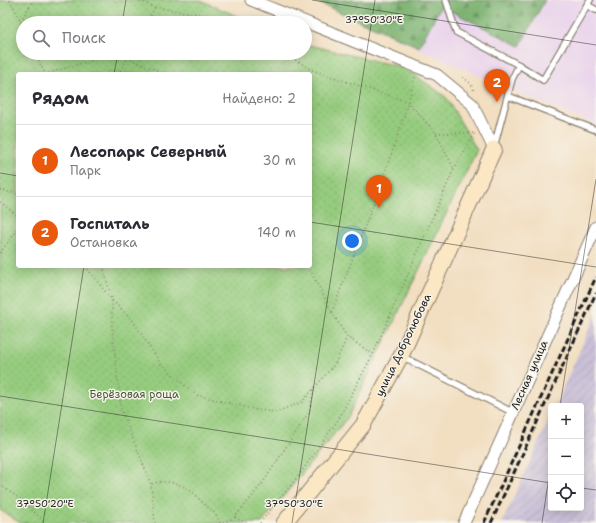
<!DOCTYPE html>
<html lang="ru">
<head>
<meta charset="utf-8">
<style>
	:root { --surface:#fff; --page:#f7f7f7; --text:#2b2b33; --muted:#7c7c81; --line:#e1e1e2; --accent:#ea580c }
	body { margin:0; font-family:"Shantell Sans",sans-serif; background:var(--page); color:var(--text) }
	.controls { position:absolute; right:12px; bottom:12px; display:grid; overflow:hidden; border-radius:4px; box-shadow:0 2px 10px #0003 }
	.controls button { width:36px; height:36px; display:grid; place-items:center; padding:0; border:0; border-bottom:1px solid var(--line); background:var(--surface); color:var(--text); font:20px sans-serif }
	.you { position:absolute; left:352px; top:241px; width:14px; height:14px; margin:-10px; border:3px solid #fff; border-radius:50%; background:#1a73e8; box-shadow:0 0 0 6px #1a73e833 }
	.badge { display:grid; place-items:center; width:26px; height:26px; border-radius:50%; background:var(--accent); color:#fff; font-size:13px; font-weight:700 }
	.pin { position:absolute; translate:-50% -33px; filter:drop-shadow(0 1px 2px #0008) }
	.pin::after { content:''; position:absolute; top:21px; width:14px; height:12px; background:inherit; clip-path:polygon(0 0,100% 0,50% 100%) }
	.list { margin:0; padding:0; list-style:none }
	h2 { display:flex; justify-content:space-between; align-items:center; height:52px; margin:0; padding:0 16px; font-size:17px }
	h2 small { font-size:13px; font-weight:400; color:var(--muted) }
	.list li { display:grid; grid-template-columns:26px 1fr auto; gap:12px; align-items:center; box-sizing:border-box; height:72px; padding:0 16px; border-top:1px solid var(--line) }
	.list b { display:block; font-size:15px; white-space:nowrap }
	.list p { margin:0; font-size:13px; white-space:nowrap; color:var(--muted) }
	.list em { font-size:13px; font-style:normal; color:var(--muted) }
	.icon { flex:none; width:22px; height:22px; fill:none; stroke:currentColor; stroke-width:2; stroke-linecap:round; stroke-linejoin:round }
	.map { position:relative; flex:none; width:596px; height:523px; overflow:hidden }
	.search { position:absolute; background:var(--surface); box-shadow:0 2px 10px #0003; left:16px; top:16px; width:296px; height:44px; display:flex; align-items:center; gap:10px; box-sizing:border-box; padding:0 14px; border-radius:22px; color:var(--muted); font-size:15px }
	.panel { position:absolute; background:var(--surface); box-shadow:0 2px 10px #0003; left:16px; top:72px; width:296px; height:196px; border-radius:4px }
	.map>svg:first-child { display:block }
	.built { fill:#e9d2ed }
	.industrial { fill:url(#industrial-furrows) }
	.forest { fill:url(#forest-firs); stroke:#4a6644 }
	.park { fill:url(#park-dots); stroke:#58744d; fill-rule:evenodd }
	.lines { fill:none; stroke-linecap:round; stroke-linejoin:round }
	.lane-casing { stroke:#877d6e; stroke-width:8 }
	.street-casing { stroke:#877d6e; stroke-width:13 }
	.secondary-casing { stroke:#877d6e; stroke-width:17 }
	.path { stroke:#877d6e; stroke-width:1.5; stroke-dasharray:1 3; stroke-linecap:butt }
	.lane { stroke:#fff; stroke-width:5.5 }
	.street { stroke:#fff; stroke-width:11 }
	.secondary { stroke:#fbe7c3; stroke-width:15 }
	.rail { stroke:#1c1c1c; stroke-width:3; stroke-dasharray:6 3; stroke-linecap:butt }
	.ticks { fill:none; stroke:#1c1c1c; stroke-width:1; stroke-opacity:0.45 }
	.labels { text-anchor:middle; stroke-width:3; stroke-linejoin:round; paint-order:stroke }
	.street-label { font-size:11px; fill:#1c1c1c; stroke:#f7f3e8 }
	.park-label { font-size:11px; fill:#465a3e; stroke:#f7f3e8 }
	.ticks-label { font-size:10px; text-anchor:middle; fill:#1c1c1c; stroke:#f7f3e8; stroke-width:3; stroke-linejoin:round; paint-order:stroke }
</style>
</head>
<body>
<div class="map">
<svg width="596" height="523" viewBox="0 0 596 523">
	<defs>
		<pattern id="industrial-furrows" width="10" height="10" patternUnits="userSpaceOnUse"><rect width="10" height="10" fill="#c9bfd7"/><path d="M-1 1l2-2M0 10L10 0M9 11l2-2" fill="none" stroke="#aca4b8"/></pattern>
		<pattern id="forest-firs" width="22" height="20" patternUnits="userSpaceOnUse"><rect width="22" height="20" fill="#78b06d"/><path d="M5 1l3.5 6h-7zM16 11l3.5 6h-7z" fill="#628e59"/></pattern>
		<pattern id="park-dots" width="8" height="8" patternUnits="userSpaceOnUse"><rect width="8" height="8" fill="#95cc7e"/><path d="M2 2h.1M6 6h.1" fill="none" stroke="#80af6c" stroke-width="1.8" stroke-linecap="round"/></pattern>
	</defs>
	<rect width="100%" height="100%" fill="#f7f3e8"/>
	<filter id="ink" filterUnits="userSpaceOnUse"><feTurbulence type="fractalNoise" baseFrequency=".025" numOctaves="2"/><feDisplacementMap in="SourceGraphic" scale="8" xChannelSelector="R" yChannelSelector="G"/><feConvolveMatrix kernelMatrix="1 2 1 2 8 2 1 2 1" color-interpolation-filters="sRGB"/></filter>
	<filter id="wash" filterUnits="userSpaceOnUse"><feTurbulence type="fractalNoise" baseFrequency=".012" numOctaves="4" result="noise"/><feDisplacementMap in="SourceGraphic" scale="16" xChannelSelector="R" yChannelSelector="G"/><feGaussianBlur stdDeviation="0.9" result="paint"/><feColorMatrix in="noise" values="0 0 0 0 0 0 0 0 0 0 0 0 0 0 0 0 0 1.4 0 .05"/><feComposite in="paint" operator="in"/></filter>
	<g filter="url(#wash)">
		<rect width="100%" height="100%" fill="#f2dec0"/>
		<polygon class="built" points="312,0 596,0 596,125 509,89"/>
		<polygon class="industrial" points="596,314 596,523 502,523 551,415 551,508 581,508 581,406 555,406"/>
		<polygon class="forest" points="312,0 545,0 520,46 441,6 419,47"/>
		<path class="park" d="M0,0H200L253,23H23V53H305V44L405,68L446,97L477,150L348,417L262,523H20L0,510ZM18,74H310V266H18Z"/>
	</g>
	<g filter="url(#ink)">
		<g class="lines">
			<g class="lane-casing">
				<g id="lane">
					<polyline points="446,0 456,32 519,65 512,79 494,147"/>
					<polyline points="587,5 596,10"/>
					<polyline points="519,65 543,80 590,0"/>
					<polyline points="508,96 596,130"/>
					<polyline points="403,357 512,412"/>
				</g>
			</g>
			<g class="street-casing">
				<g id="street">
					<polyline points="251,0 437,75 472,104 494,149"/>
					<polyline points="464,523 596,227"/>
				</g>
			</g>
			<g class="secondary-casing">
				<polyline id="secondary" points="284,523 363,425 401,356 494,149"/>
			</g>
			<g class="path">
				<polyline points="10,0 23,26"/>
				<polyline points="136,0 155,7 209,16 226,23"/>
				<polyline points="21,21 33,0"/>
				<polyline points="147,23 155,7"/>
				<polyline points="35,53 45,74"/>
				<polyline points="45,74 97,59 128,58 166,74"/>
				<polyline points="118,74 131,53"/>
				<polyline points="463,77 471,84 474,91"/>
				<polyline points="436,133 475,133 454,169"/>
				<polyline points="0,190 18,194"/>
				<polyline points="0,202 18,216"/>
				<polyline points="0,253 18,229"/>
				<polyline points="85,266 112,300 133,321 161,364 196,395 257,410 276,412 302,402 335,364 347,337"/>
				<polyline points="103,266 112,300 112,328 121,409 151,484 155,523"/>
				<polyline points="308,266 332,312 347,337 373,354"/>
				<path d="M332,312C361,235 394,157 415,77"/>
				<path d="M152,484C164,479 180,483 191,491C195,494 198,498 202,502C211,511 215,510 220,523"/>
				<polyline points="0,485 22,500 45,523"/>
				<polyline points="235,517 246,523"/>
				<polyline points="223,523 235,517 262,484 309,412 314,389"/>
				<polyline points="260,523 299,475 338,420 373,354 454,169 436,133 408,102 312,70 284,53"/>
			</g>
			<use href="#lane" class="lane"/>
			<use href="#street" class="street"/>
			<use href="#secondary" class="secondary"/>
			<g class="rail">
				<polyline points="484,523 596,277"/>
				<polyline points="491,523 596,293"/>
			</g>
		</g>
	</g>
	<path class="ticks" d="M312,0L596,45M122,23L126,0M114,74L118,53M0,173L18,176M310,222L596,267M0,396L551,483M560,406L596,179M581,488L596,490M43,523L84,266M292,523L375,0M542,523L551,463"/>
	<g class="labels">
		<g class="street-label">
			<text transform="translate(403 345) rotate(-64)" y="4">улица Добролюбова</text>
			<text transform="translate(529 375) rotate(-66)" y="4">Лесная улица</text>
		</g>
		<g class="park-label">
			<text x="134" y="398">Берёзовая роща</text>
		</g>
	</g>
	<g class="ticks-label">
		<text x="374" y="23">37°50'30"E</text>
		<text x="45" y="507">37°50'20"E</text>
		<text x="294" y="507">37°50'30"E</text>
	</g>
</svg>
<div class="controls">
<button>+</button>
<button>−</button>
<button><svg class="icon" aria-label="locate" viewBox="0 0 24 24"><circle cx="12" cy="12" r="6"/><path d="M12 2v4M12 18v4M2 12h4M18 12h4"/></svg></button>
</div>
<div class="you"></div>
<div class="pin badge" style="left:379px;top:208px">1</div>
<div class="pin badge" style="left:497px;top:102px">2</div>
<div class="search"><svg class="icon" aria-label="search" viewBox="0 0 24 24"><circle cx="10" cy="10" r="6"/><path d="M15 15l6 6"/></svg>Поиск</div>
<section class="panel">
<h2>Рядом<small>Найдено: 2</small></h2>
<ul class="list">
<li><span class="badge">1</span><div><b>Лесопарк Северный</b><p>Парк</p></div><em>30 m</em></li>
<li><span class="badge">2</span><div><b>Госпиталь</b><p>Остановка</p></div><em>140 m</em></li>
</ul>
</section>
</div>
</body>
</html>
